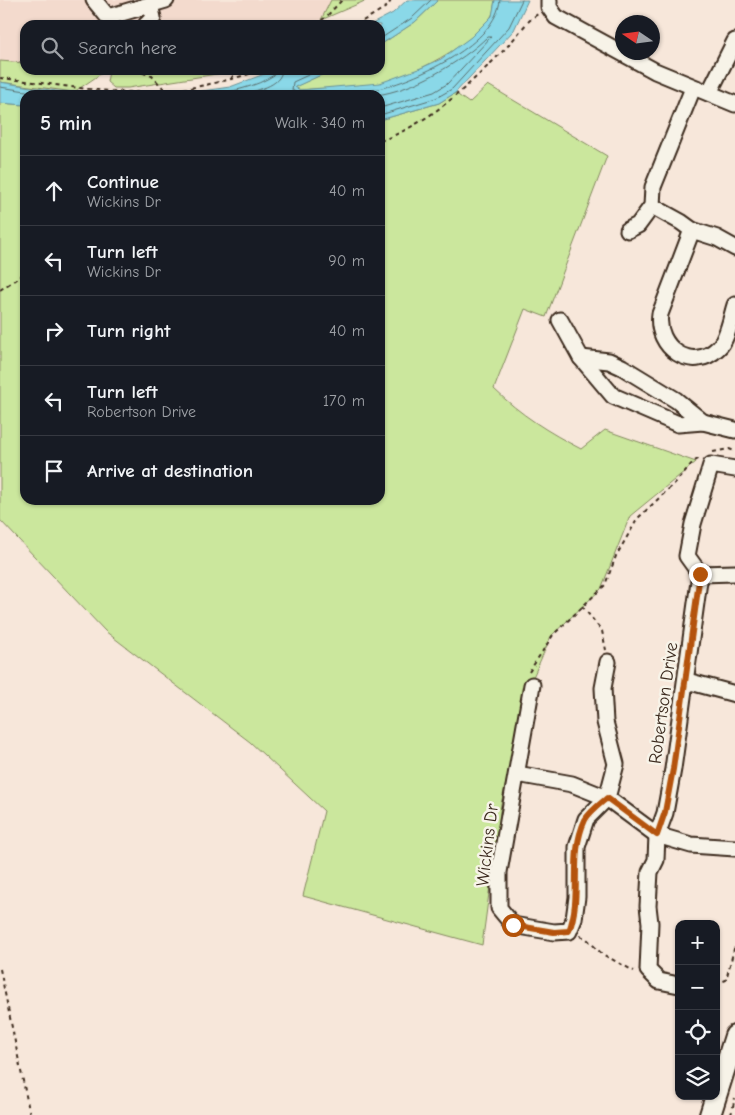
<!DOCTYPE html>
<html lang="en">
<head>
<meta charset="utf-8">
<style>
	:root { --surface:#171b24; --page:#242831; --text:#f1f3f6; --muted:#9ea1a6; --line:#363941 }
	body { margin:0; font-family:"Comic Neue",sans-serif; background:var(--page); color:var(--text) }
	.controls { position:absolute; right:15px; bottom:15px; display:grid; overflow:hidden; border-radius:10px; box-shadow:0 1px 4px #0004 }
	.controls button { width:45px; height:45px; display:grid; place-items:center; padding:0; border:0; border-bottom:1px solid var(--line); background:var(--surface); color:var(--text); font:25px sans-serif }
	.compass { position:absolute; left:615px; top:15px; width:45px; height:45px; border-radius:50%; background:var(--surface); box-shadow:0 1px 4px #0004; rotate:283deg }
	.stop { position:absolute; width:15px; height:15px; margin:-11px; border:4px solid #b45309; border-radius:50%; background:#fff }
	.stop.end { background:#b45309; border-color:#fff; box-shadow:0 1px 5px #0008 }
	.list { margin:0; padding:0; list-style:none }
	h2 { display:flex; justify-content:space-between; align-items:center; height:65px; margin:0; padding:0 20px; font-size:21px }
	h2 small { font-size:16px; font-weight:400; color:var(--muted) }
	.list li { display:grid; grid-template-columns:32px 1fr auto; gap:15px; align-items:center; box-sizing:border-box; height:70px; padding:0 20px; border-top:1px solid var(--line) }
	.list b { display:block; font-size:19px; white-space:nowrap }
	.list p { margin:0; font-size:16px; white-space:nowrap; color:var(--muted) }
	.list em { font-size:16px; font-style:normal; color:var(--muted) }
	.icon { flex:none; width:28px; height:28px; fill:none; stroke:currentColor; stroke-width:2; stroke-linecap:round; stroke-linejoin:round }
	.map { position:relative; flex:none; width:735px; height:1115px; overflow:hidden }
	.search { position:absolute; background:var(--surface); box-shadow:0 1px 4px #0004; left:20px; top:20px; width:365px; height:55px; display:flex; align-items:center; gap:12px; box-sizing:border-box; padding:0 18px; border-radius:15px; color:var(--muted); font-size:19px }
	.panel { position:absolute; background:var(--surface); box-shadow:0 1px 4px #0004; left:20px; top:90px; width:365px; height:415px; border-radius:15px }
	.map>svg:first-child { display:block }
	.built { fill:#f3dacd }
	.green { fill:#cbe79d; stroke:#83885e }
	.water { fill:#8ad8e8; stroke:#6a9297 }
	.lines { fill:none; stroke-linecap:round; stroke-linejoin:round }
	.shore { stroke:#5b706f; stroke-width:1 }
	.minor-casing { stroke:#3b2a1e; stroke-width:19 }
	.major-casing { stroke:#3b2a1e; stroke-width:24 }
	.path { stroke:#3b2a1e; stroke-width:2; stroke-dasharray:4 4; stroke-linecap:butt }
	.minor { stroke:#f7f3e8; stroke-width:15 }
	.major { stroke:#f7f3e8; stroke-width:20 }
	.route { stroke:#b45309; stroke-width:6 }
	.labels { text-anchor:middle; stroke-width:5; stroke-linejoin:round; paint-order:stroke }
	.street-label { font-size:18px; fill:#3b2a1e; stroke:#f7f3e8 }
</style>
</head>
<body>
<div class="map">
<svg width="735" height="1115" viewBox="0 0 735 1115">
	<rect width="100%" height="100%" fill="#f7e7da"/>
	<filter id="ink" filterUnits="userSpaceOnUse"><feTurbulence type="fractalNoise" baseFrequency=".02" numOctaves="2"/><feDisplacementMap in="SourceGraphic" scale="10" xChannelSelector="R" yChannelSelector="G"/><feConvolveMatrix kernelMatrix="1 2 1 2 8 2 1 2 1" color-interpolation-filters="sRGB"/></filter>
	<g filter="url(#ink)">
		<polygon class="built" points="0,0 331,0 321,20 309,25 25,25 25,63 0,61"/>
		<g class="green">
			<polygon points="331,0 367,0 321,20"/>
			<path d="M438,0H495C494,5 494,11 492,15C478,42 407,79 378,84C352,88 326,88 300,90L294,87L332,70H380V45L415,22Z"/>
			<polygon points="0,61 25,63 25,70 105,71 74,92 0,82"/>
			<polygon points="135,70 242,70 128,88 114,88 107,82 109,71 123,72"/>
			<path d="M488,85L607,156L546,317L525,309L494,389C521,415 548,432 581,449L605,430L696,462L630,516L601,589L551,636L527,691L501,804L482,945L303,896L324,811L250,742L105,631L0,520V103L25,105V500H380V120L439,103L455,93L469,103Z"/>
		</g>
		<g class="water">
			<polygon points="407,0 438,0 415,22 380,45 380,25 370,25 393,13"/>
			<polygon points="495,0 528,0 514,30 455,93 439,103 380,120 380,95 174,95 230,87 275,70 332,70 295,87 300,90 380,83 421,68 441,59 471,37 492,16"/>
			<polygon points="0,82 56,91 149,95 25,95 25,105 0,103"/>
		</g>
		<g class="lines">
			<g class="shore">
				<polyline points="380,39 412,18 431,0"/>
				<path d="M319,70L293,82L292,90L301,95C327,93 356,95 382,88C419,78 496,44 500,0"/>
				<polyline points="0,87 52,95"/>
				<path d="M210,95C231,92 256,87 274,75L276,70"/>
				<path d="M241,95C255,90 281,87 282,70"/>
				<path d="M376,95C412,91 463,61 487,37H491L447,84L434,92L380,108"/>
				<polyline points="380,115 436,98 452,89 509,27 522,0"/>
			</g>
			<g class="minor-casing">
				<g id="minor">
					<polyline points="94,0 108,17 166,0"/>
					<polyline points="549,0 549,7 556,17 655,71 735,104"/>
					<polyline points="146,25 153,18 150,5"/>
					<polyline points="709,93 735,41"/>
					<polyline points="652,206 681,222 692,230 717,238 735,248"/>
					<polyline points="628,230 638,225 652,206 653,187 693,88"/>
					<path d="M692,230L660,314C655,347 692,374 718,348C728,339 731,317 735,305"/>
					<polyline points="560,320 581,358 613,396 678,424 703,422 735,430"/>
					<polyline points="581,358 609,361 622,367 676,400 703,422"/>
					<polyline points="700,574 687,556 693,524 711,465 735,469"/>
					<polyline points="700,574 735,573"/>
					<polyline points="687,681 735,694"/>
					<polyline points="532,685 499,872 499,908 513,925 554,932 569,931 574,919 577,897 577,847 586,819 607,798 616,764 605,722 603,688 608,662"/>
					<polyline points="517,774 572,784 607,798 657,835 691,845 735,848"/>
					<polyline points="679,985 659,981 648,970 650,923 648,906 650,872 656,860 657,835 665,813 673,769 700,574"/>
				</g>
			</g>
			<g class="major-casing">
				<polyline id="major" points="710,1115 735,1036"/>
			</g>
			<g class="path">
				<polyline points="315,25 326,17 342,0"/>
				<polyline points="356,25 388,6 391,0"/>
				<polyline points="135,70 152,76 165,90"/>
				<path d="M0,78C43,82 86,91 130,92C173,94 221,83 262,70"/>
				<polyline points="231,79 237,70"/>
				<path d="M380,141C430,123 467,87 504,50C516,38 524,23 538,14"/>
				<polyline points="0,290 25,273"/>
				<polyline points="713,452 729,449 735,451"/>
				<polyline points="582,606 602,631 606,650"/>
				<polyline points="529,672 553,635 605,585 616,556 638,518 676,482 693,462 700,458"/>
				<polyline points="580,936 586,938 602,954 634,971"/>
				<polyline points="0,969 30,1115"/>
				<polyline points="716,984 726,980 735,945"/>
				<polyline points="731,1115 735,1098"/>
			</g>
			<use href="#minor" class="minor"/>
			<use href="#major" class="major"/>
		</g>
	</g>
	<g class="lines" filter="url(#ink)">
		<path class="route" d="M513,925L554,932L569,931C583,895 568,856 585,820C589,812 600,804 607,798L657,835L665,812L673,769L700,574"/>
	</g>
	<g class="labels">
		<g class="street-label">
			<text transform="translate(663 703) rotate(-82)" y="6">Robertson Drive</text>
			<text transform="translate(487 845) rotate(-83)" y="6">Wickins Dr</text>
		</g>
	</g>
</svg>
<div class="controls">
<button>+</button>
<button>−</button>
<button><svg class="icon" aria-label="locate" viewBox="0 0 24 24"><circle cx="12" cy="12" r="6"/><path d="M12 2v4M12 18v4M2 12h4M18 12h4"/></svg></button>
<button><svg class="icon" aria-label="layers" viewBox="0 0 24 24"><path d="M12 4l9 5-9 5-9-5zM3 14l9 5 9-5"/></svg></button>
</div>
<svg class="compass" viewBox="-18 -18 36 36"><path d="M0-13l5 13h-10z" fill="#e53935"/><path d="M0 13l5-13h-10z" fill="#9ea1a6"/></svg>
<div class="stop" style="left:513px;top:925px"></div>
<div class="stop end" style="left:700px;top:574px"></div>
<div class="search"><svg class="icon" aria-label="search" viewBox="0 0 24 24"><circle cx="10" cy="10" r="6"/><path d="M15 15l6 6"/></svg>Search here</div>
<section class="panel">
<h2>5 min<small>Walk · 340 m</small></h2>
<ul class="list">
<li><svg class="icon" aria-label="ahead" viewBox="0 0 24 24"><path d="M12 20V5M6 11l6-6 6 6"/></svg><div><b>Continue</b><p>Wickins Dr</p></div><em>40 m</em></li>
<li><svg class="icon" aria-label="left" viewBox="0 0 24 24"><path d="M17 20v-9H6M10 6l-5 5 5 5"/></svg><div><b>Turn left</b><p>Wickins Dr</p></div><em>90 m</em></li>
<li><svg class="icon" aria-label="right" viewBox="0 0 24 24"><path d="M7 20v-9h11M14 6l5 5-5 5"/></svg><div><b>Turn right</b></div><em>40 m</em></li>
<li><svg class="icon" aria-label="left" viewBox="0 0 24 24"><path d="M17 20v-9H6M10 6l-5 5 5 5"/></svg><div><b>Turn left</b><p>Robertson Drive</p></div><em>170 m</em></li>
<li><svg class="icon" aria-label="arrive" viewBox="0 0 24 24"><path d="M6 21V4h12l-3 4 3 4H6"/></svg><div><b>Arrive at destination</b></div></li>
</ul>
</section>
</div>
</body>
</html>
